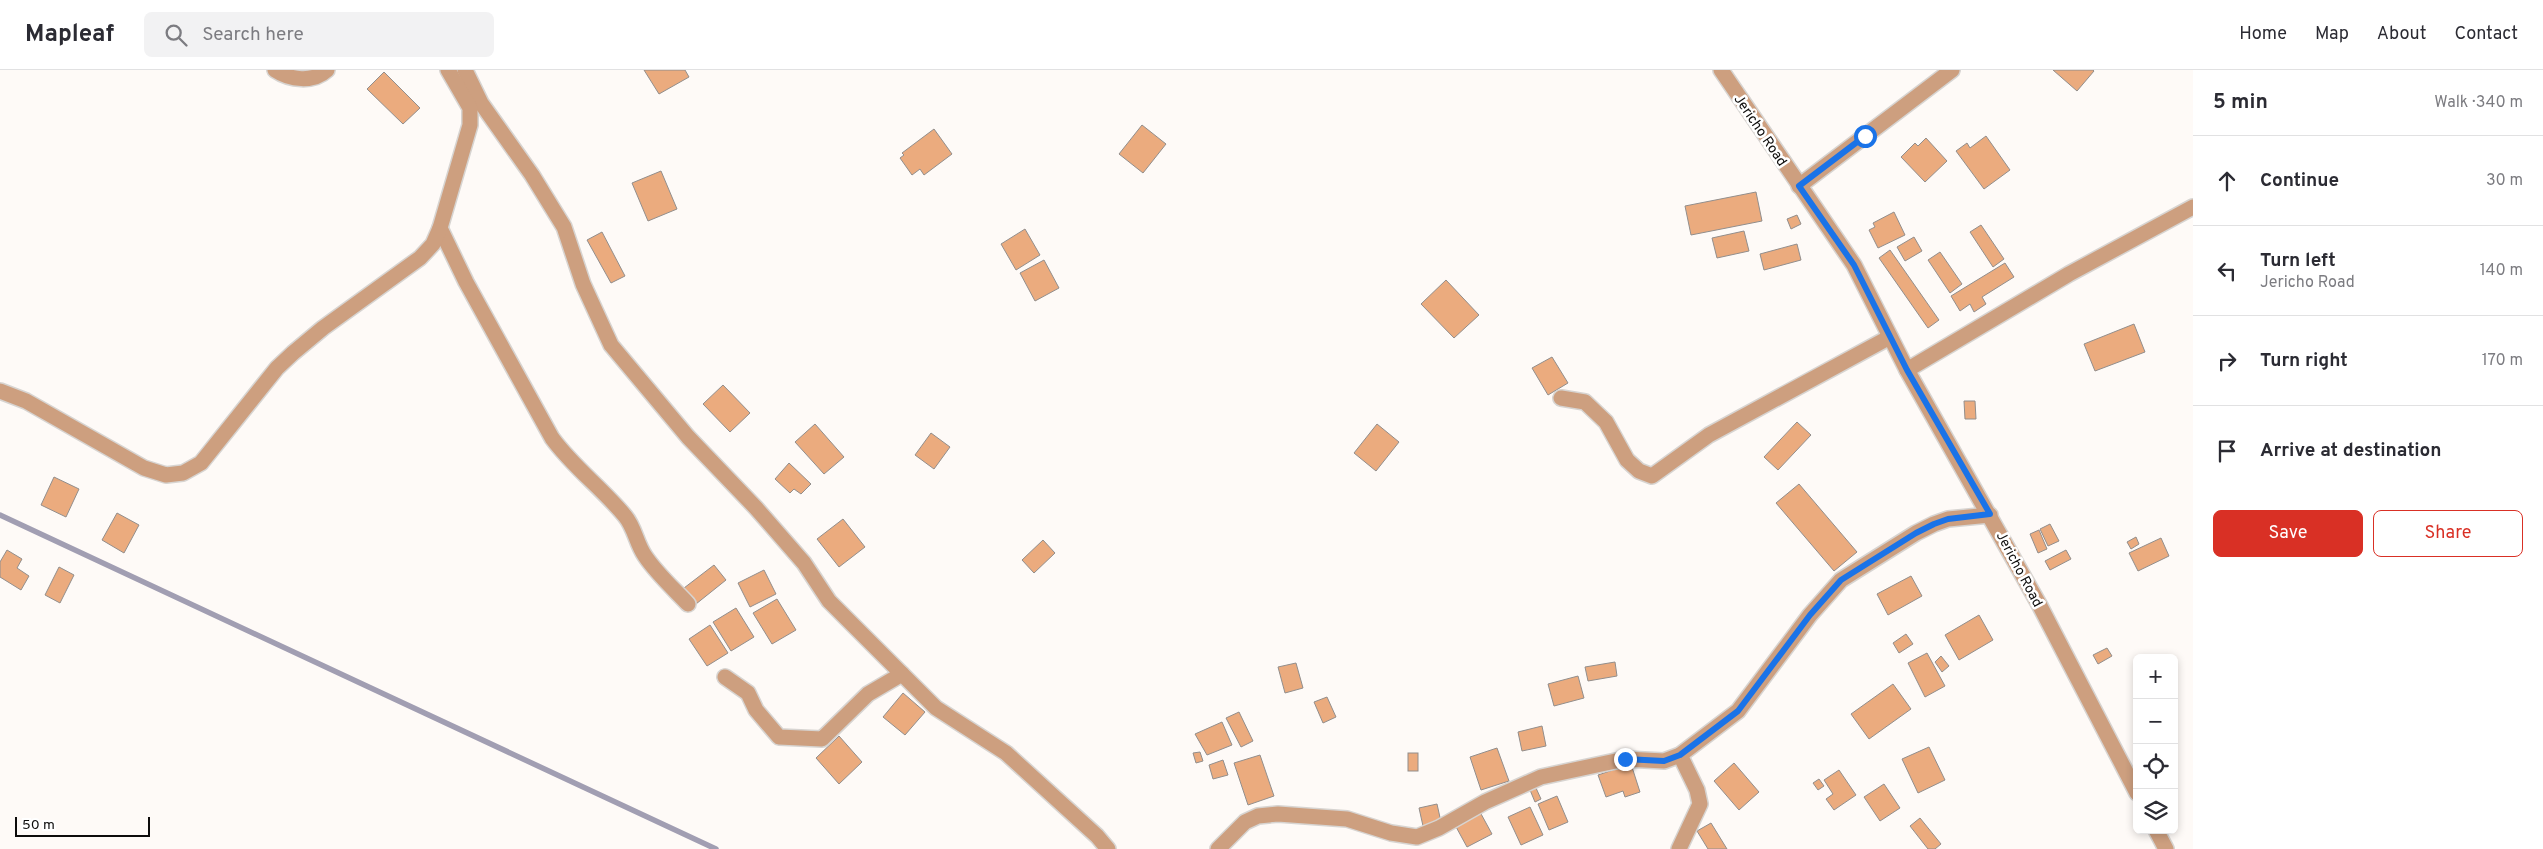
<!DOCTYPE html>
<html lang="en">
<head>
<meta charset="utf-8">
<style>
	:root { --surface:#fff; --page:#f2f2f3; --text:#2b2b33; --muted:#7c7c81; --line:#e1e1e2; --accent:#d93025 }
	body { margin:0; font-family:Overpass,sans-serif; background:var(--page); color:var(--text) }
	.controls { position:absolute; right:15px; bottom:15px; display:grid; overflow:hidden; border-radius:8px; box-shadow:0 2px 8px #0003 }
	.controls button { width:45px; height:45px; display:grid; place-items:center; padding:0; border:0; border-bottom:1px solid var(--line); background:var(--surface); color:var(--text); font:25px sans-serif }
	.scale { position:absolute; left:15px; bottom:12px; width:135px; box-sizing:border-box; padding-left:5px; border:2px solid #0d0c0b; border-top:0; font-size:14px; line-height:18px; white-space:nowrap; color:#0d0c0b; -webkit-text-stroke:4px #fff; paint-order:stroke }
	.stop { position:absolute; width:15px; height:15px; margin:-11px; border:4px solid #1a73e8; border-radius:50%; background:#fff }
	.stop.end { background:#1a73e8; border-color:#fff; box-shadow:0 1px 5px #0008 }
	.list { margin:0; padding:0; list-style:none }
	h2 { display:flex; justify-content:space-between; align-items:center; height:65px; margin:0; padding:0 20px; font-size:21px }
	h2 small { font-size:16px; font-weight:400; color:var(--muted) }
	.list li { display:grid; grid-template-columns:32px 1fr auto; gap:15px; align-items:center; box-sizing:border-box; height:90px; padding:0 20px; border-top:1px solid var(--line) }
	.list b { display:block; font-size:19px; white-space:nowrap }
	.list p { margin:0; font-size:16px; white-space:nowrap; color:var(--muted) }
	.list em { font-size:16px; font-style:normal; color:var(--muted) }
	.actions { display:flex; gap:10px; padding:15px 20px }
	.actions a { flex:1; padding:11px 0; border:1px solid var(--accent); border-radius:8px; text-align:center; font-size:18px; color:var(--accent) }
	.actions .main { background:var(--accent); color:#fff }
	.icon { flex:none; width:28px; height:28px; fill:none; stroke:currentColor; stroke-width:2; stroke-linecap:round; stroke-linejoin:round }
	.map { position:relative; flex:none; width:2193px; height:779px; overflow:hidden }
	header { display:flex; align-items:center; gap:30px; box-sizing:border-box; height:70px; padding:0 25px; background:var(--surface); border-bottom:1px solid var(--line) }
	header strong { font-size:24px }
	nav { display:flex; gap:28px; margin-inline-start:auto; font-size:18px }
	.search { width:350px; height:45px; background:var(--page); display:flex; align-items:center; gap:12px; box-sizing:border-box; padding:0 18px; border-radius:8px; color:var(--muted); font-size:19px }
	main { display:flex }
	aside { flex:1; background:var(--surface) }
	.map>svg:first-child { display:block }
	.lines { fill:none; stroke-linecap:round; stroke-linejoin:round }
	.stream { stroke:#a19eb2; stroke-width:5.5 }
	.building { fill:#ebab7e; stroke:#928e8c }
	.minor-casing { stroke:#d7d4d1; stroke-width:18 }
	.tertiary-casing { stroke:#d7d4d1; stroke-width:18 }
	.minor { stroke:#cd9f7f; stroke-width:15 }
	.tertiary { stroke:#cd9f7f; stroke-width:15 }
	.route { stroke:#1a73e8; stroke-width:6 }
	.labels { text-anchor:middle; stroke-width:5; stroke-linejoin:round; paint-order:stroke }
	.street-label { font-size:14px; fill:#0d0c0b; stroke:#fff }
</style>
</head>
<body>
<header>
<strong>Mapleaf</strong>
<div class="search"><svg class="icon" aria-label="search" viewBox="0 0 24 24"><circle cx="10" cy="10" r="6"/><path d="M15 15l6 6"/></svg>Search here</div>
<nav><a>Home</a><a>Map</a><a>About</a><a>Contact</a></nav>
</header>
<main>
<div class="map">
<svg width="2193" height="779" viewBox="0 0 2193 779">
	<rect width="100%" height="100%" fill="#fefaf7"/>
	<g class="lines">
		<polyline class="stream" points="0,445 716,779"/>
	</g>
	<g class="building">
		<polygon points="644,0 685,0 689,7 659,24"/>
		<polygon points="2053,0 2093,0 2094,1 2077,21"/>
		<polygon points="384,2 420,38 403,54 367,19"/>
		<polygon points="1142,55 1166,74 1143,103 1119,84"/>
		<polygon points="934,59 952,84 924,105 920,99 912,105 900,88 904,85 902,83"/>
		<polygon points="1986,66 2010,100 1984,119 1956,81 1967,73 1970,78"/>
		<polygon points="1926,68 1947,91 1925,112 1901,87 1915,73 1918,76"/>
		<polygon points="661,101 677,139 648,151 632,113"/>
		<polygon points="1756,122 1762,151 1691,165 1685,136"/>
		<polygon points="1894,142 1905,165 1878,178 1869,160 1875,157 1873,153"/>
		<polygon points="1797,145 1801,154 1791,159 1787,149"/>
		<polygon points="1981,155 2004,189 1993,197 1970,162"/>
		<polygon points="1025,159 1040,185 1016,200 1001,174"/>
		<polygon points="1744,161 1749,181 1717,188 1712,168"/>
		<polygon points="602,162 625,206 611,213 587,170"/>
		<polygon points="1914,167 1922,181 1905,191 1897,177"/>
		<polygon points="1797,174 1801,190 1764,200 1760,184"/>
		<polygon points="1890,180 1939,250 1928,258 1879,188"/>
		<polygon points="1940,182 1962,214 1950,223 1928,190"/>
		<polygon points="1044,190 1059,218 1035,231 1020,203"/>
		<polygon points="2005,193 2014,207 1982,227 1986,234 1974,242 1970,234 1960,241 1951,226"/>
		<polygon points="1446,210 1479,245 1454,268 1421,234"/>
		<polygon points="2134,254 2145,282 2095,301 2084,274"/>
		<polygon points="1552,287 1568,313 1548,325 1532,298"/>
		<polygon points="723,315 750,343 730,362 703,334"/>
		<polygon points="1964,331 1975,331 1976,349 1965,349"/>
		<polygon points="1797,352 1811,365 1778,400 1764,387"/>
		<polygon points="815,354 844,387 824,404 795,372"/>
		<polygon points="1377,354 1399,372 1376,401 1354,383"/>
		<polygon points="931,363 950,377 934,399 915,385"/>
		<polygon points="789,393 811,414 801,424 794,419 790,423 775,409"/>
		<polygon points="54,407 79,419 66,447 41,435"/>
		<polygon points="1799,414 1857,482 1834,501 1776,433"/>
		<polygon points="117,443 139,455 124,483 102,470"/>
		<polygon points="843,449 865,477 839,497 817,469"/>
		<polygon points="2050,454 2059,471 2048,476 2040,459"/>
		<polygon points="2039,460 2047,479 2038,483 2030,464"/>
		<polygon points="2136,467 2139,474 2131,479 2127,472"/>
		<polygon points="2161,468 2169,486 2138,501 2129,483"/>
		<polygon points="1043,470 1055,483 1034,503 1022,490"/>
		<polygon points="7,480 22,489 17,498 29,506 21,520 0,507 0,492"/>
		<polygon points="2066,480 2071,489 2050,500 2045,491"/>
		<polygon points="714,495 726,510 696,534 684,518"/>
		<polygon points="59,497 74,505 60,533 45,525"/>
		<polygon points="764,500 776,524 750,537 738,513"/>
		<polygon points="1911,506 1922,526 1888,545 1877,524"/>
		<polygon points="777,529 796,560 772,574 753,543"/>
		<polygon points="736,538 754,567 731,581 713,552"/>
		<polygon points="1979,545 1993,570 1959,590 1945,565"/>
		<polygon points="710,555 728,583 707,596 689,569"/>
		<polygon points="1906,564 1913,574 1899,583 1893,573"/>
		<polygon points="2107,578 2112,586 2098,594 2093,585"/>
		<polygon points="1927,583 1945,616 1925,627 1908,593"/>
		<polygon points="1941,586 1949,596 1942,602 1935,592"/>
		<polygon points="1615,592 1617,606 1588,611 1585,597"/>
		<polygon points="1296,593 1303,618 1285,623 1278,597"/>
		<polygon points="1578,606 1584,628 1554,636 1548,614"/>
		<polygon points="1893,614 1911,639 1869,669 1851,644"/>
		<polygon points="903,623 925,642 905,665 883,647"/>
		<polygon points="1327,627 1336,647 1323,653 1314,632"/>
		<polygon points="1239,642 1253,671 1241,677 1226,648"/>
		<polygon points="1222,652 1232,675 1207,685 1195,664"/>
		<polygon points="1542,656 1546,676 1522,681 1518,662"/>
		<polygon points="839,666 862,692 839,714 816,688"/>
		<polygon points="1929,677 1945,710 1918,723 1902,689"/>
		<polygon points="1497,678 1509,711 1481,720 1470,687"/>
		<polygon points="1200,682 1203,691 1196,693 1193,683"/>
		<rect x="1408" y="683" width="10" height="18"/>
		<polygon points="1260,685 1274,726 1248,735 1234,693"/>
		<polygon points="1223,690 1228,705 1213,709 1209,695"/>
		<polygon points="1734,693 1759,722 1739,740 1714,711"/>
		<polygon points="1631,694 1640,722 1625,727 1623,721 1606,727 1598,705"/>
		<polygon points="1839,700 1856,725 1834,740 1826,729 1833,724 1824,710"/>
		<polygon points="1819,709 1824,716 1818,720 1813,713"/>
		<polygon points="1884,714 1900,738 1880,751 1864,727"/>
		<polygon points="1536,718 1541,729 1535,732 1530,720"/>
		<polygon points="1557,726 1568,752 1549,760 1538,734"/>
		<polygon points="1437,734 1441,752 1423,756 1419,738"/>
		<polygon points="1530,737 1543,765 1521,775 1508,747"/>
		<polygon points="1480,742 1492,764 1467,777 1455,755"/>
		<polygon points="1920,748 1941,774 1935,779 1928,779 1910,756"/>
		<polygon points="1711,753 1727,779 1708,779 1697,761"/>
	</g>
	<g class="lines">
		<g class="minor-casing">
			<g id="minor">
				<path d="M275,0C290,10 313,13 327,0"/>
				<polyline points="465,0 481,33 532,105 564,157 583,214 611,275 688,367 756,438 804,493 829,531 902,604"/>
				<polyline points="1799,116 1952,0"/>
				<path d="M440,158L466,212L552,368C573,397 602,418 625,446C635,458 636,473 645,486C657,504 674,519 688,534"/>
				<polyline points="1907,300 2069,204 2193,137"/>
				<polyline points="0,321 26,331 144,398 166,405 183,403 201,393 277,298 293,283 323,258 420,188 433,174 440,158 470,55 470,38 448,0"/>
				<polyline points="1561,328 1585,332 1606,352 1627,390 1639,401 1652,406 1709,365 1890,267"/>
				<polyline points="725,607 748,623 756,640 779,667 822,669 868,624 902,604 936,638 1006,683 1097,766 1108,779"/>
				<polyline points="1218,779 1245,752 1258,746 1278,744 1347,749 1391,763 1417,767 1439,758 1485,732 1541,707 1625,689 1664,691 1680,685 1738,641 1810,545 1841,510 1916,463 1934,454 1948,449 1990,445"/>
				<polyline points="1679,779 1700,734 1697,720 1680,685"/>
			</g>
		</g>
		<g class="tertiary-casing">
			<g id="tertiary">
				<polyline points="1721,0 1854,195 1907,300 2040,536 2137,723"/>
				<polyline points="2156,760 2166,779"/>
			</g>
		</g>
		<use href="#minor" class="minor"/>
		<use href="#tertiary" class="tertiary"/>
	</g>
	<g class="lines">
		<polyline class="route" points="1625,689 1664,691 1680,685 1738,641 1810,545 1841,510 1916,463 1934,454 1948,449 1990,444 1907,300 1854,195 1799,116 1865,66"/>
	</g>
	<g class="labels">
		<g class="street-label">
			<text transform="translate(1761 60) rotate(56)" y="5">Jericho Road</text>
			<text transform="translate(2020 499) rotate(62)" y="5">Jericho Road</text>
		</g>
	</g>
</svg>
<div class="controls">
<button>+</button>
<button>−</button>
<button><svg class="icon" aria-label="locate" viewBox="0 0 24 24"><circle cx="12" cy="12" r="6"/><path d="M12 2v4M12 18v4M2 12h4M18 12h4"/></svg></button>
<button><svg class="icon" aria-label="layers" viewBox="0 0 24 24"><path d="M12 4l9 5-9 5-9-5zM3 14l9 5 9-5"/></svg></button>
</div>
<div class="scale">50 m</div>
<div class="stop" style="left:1865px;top:66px"></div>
<div class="stop end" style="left:1625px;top:689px"></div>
</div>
<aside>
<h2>5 min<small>Walk · 340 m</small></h2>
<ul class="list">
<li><svg class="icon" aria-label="ahead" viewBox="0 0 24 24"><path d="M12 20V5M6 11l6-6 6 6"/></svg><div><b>Continue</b></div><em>30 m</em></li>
<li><svg class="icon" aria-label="left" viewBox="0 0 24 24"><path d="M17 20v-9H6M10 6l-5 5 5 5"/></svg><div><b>Turn left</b><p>Jericho Road</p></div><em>140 m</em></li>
<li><svg class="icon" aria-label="right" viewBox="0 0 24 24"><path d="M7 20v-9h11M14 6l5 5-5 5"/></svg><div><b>Turn right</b></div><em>170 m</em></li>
<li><svg class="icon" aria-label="arrive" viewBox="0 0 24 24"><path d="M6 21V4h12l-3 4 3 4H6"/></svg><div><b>Arrive at destination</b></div></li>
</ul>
<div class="actions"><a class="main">Save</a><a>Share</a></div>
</aside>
</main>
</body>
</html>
